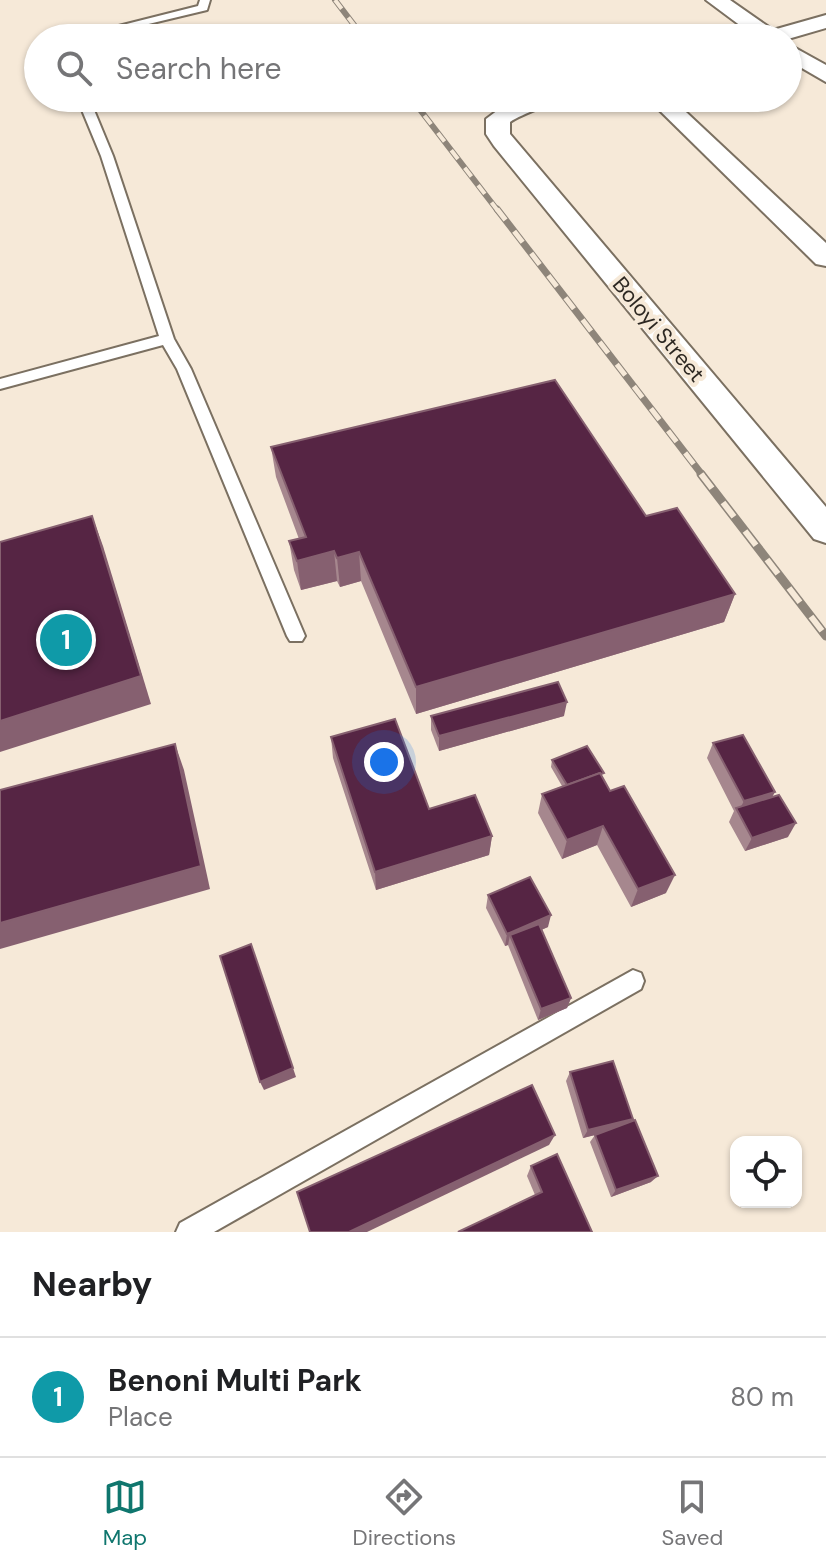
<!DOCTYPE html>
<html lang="en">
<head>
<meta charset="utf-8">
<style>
	:root { --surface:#fff; --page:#f6f6f6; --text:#202124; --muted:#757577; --line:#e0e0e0; --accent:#0f766e }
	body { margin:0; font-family:"DM Sans",sans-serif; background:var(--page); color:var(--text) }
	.controls { position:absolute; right:24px; bottom:24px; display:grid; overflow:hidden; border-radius:16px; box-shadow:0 2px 6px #0004 }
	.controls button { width:72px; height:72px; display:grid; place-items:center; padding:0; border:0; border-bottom:2px solid var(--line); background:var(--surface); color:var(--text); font:40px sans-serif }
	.you { position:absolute; left:384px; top:762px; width:28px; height:28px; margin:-20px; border:6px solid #fff; border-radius:50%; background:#1a73e8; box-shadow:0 0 0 12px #1a73e833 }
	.badge { display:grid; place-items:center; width:52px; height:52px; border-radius:50%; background:var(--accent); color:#fff; font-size:26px; font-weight:700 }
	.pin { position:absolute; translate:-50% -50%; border:4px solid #fff; box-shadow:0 2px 8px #0006 }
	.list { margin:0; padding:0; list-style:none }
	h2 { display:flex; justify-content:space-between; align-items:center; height:104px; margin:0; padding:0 32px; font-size:34px }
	h2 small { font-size:26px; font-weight:400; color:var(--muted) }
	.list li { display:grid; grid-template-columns:52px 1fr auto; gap:24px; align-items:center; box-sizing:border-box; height:120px; padding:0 32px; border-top:2px solid var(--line) }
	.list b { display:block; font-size:30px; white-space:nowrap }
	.list p { margin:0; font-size:26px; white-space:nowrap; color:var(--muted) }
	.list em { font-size:26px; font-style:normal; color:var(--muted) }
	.icon { flex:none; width:44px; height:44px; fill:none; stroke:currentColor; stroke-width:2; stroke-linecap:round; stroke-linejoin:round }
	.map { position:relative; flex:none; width:826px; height:1232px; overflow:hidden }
	.search { position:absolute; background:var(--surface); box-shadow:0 2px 6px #0004; left:24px; right:24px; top:24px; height:88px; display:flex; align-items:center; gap:20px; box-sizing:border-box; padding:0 28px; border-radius:44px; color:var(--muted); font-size:30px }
	.sheet { height:224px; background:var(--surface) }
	nav { display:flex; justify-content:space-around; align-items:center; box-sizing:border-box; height:112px; border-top:2px solid var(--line); background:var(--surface); font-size:22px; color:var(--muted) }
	nav a { display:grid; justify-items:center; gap:4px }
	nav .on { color:var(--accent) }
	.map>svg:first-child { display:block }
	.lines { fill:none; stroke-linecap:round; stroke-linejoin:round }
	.lane-casing { stroke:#7b7061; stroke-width:4 }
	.street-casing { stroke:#7b7061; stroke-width:4 }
	.lane { fill:#fff; fill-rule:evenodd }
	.street { fill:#fff; fill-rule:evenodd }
	.rail-far2-casing { stroke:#8e857a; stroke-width:6 }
	.rail-far1-casing { stroke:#8e857a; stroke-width:7 }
	.rail-casing { stroke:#8e857a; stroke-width:9 }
	.rail-far2 { stroke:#f6e9d8; stroke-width:4; stroke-dasharray:11; stroke-linecap:butt }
	.rail-far1 { stroke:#f6e9d8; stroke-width:5; stroke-dasharray:14; stroke-linecap:butt }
	.rail { stroke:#f6e9d8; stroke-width:6; stroke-dasharray:18; stroke-linecap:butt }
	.wall { fill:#a6878e }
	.shaded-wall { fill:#866070 }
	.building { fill:#562544; stroke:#866070; stroke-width:2 }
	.labels { text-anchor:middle; stroke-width:8; stroke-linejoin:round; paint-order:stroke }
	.far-street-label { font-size:22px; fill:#2d2822; stroke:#f6e9d8 }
</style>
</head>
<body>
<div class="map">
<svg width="826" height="1232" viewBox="0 0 826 1232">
	<rect width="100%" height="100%" fill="#f6e9d8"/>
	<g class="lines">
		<g class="lane-casing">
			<g id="lane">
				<polygon points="200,0 210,0 207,10 90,38 71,38 198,6"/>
				<polygon points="77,98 89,98 113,156 174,339 191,369 305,636 302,641 290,641 287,636 177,369 163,345 0,389 0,379 159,336 101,156"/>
				<polygon points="633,970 641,973 644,981 641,989 214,1232 176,1232 180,1223"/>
			</g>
		</g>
		<g class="street-casing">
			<g id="street">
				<polygon points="706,0 730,0 773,30 826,15 826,28 788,39 757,38"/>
				<polygon points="788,44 826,65 826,82 788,60"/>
				<path d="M521,98H558C552,105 523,113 510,122V134L826,507V543L814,539L494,146L486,134V119L510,101Z"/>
				<polygon points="647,98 671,98 826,243 826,266 816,264"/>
			</g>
		</g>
		<use href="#lane" class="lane"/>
		<use href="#street" class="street"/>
		<g class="rail-far2-casing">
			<g id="rail-far2">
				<polyline points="335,0 364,38"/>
				<polyline points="411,98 498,211"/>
			</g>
		</g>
		<g class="rail-far1-casing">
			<polyline id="rail-far1" points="497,209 703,476"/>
		</g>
		<g class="rail-casing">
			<polyline id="rail" points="701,474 826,636"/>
		</g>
		<use href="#rail-far2" class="rail-far2"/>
		<use href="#rail-far1" class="rail-far1"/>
		<use href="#rail" class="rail"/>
	</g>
	<g class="wall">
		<polygon points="271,447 646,516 735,594 724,622 416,714 361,581 340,587 337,581 301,590 294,570 289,541 299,539 276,477"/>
		<polygon points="431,716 564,716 439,751 431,730"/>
		<polygon points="331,737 429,809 492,836 489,855 376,890 333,758"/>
		<polygon points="713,743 772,797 788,837 745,851 729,822 734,811 707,758"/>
		<polygon points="552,760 602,778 666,893 631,907 597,845 562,859 538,813 542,794 562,786 551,767"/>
		<polygon points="488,895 548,927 541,930 571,998 567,1008 538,1020 508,945 505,946 486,908"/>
		<polygon points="570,1072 630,1122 651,1182 611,1197 590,1142 595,1135 583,1138 566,1081"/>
		<polygon points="531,1166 592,1232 535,1195 527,1176"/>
	</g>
	<g class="shaded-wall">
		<polygon points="92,516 103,546 151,704 0,752 0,721"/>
		<polygon points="334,551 337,581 301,590 297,561"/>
		<polygon points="359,552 361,581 340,587 337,558"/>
		<polygon points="735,594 724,622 416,714 416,687"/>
		<polygon points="567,702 564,716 439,751 439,736"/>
		<polygon points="175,744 184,770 210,889 0,949 0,923"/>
		<polygon points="775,792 767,806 738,812 744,801"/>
		<polygon points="796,823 788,837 745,851 752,838"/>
		<polygon points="603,826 597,845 562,859 567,840"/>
		<polygon points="492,836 489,855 376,890 375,872"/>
		<polygon points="675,875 666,893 631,907 638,889"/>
		<polygon points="551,915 548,927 513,942 510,935 508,945 505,946 507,934"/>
		<polygon points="571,998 567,1008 538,1020 541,1009"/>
		<polygon points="293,1068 296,1077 264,1090 260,1082"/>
		<polygon points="633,1119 627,1127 583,1138 588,1130"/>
		<polygon points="555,1135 549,1145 367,1232 349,1232"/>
		<polygon points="658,1176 651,1182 611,1197 616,1190"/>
	</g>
	<g class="building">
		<polygon points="555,380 646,516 677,508 735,594 416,687 359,552 337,558 334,551 297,561 289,541 306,537 271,447"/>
		<polygon points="92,516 141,676 0,721 0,542"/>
		<polygon points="558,682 567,702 439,736 431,716"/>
		<polygon points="395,719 429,809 475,795 492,836 375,872 331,737"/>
		<polygon points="743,735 775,792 744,801 713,743"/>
		<polygon points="175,744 201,866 0,923 0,790"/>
		<polygon points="587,746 604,773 601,774 600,773 567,785 552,760"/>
		<polygon points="600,773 610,791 624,786 675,875 638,889 603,826 567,840 542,794"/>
		<polygon points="779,795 796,823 752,838 736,808"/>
		<polygon points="530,877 551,915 507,934 488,895"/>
		<polygon points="539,924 571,998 541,1009 510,935"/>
		<polygon points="251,944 293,1068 260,1082 220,956"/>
		<polygon points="613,1061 633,1119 588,1130 570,1072"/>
		<polygon points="532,1085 555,1135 349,1232 310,1232 297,1192"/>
		<polygon points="635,1120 658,1176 616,1190 595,1135"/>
		<polygon points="557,1154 592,1232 458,1232 542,1192 531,1166"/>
	</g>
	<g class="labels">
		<g class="far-street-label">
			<text transform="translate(659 329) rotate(50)" y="8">Boloyi Street</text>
		</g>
	</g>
</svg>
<div class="controls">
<button><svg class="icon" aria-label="locate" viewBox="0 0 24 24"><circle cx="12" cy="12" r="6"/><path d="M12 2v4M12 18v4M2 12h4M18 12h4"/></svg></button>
</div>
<div class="you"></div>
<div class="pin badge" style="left:66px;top:640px;background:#0f9aa8">1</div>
<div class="search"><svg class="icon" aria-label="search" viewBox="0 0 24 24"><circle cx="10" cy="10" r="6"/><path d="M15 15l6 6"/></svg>Search here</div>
</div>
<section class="sheet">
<h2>Nearby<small></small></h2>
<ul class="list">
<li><span class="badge" style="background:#0f9aa8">1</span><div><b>Benoni Multi Park</b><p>Place</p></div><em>80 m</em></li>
</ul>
</section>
<nav>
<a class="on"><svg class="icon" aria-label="map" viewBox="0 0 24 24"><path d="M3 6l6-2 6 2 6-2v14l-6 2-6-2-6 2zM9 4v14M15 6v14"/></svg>Map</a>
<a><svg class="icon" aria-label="directions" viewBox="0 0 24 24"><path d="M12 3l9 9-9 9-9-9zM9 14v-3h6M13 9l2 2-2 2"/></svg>Directions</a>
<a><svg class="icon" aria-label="saved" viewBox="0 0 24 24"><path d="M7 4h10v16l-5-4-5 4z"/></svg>Saved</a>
</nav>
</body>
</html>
